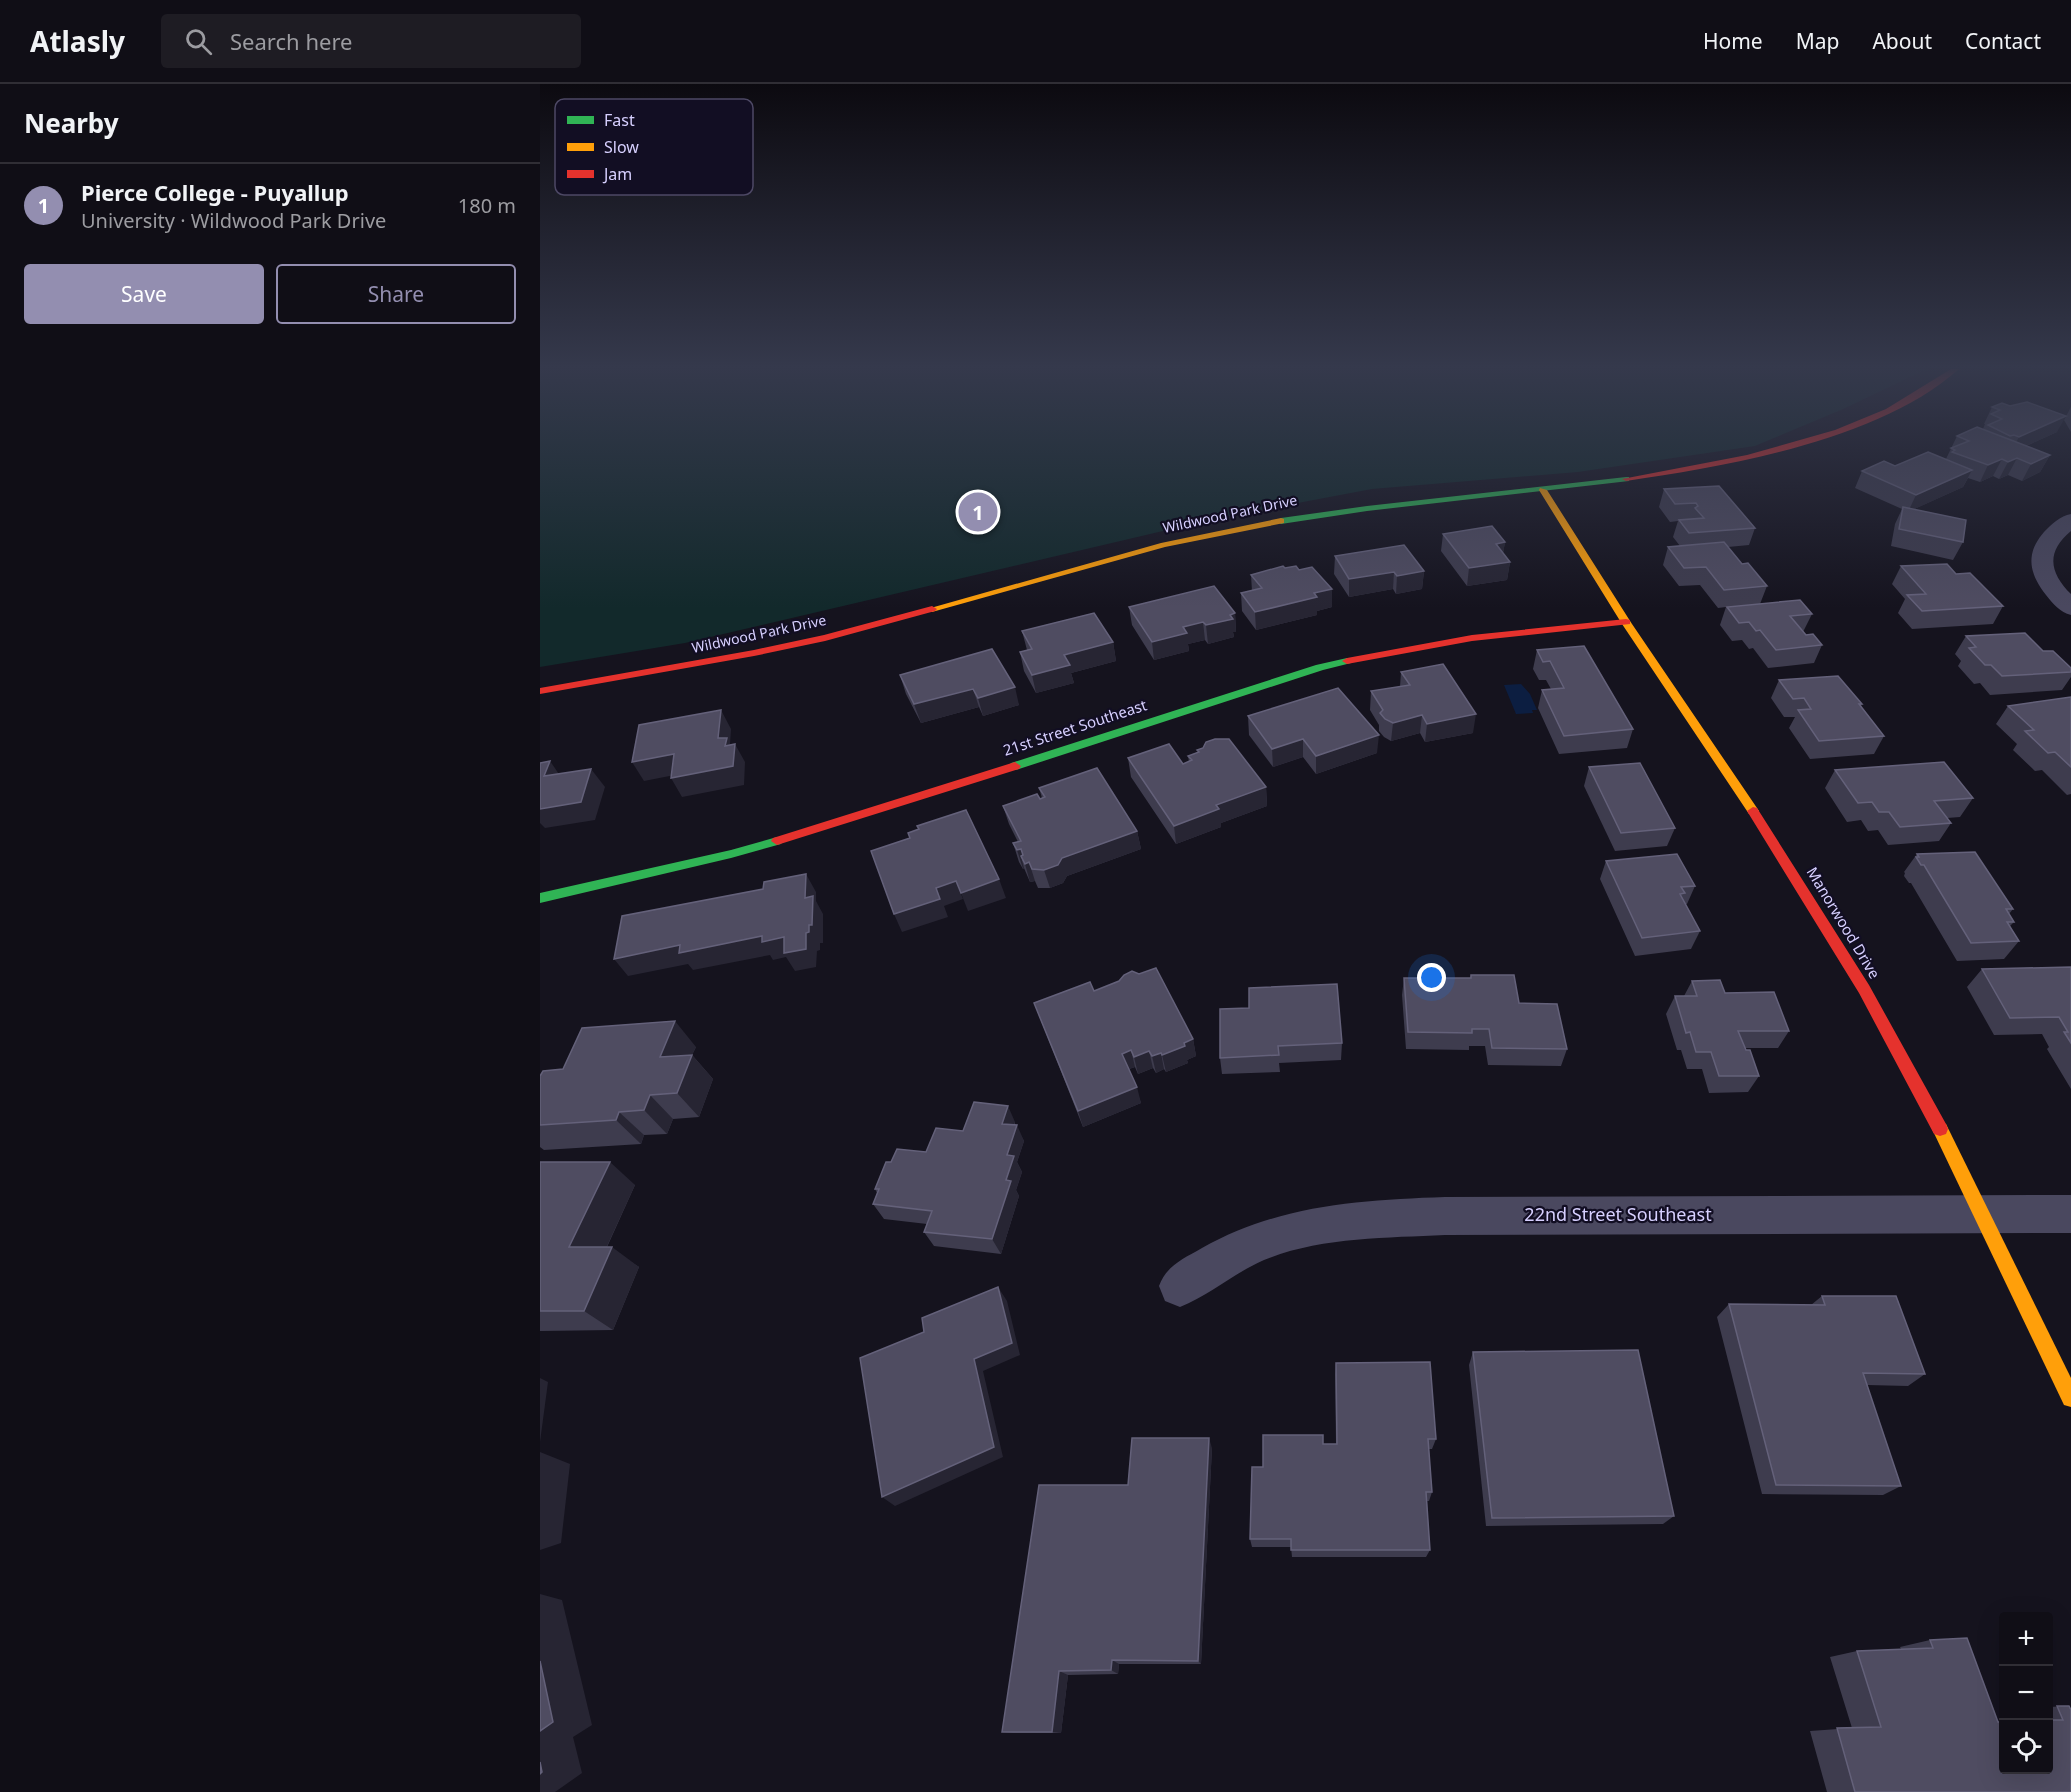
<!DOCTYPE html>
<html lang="en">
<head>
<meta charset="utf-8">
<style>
	:root { --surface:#100e16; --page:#1e1c23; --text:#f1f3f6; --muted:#9c9ca1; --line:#302e35; --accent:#938eb0 }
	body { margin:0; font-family:"Noto Sans",sans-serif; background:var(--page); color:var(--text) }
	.controls { position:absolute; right:18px; bottom:18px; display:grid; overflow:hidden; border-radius:6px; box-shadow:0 6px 24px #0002 }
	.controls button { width:54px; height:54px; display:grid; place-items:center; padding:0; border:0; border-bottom:2px solid var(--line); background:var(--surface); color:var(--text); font:30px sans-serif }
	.you { position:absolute; left:892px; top:894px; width:21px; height:21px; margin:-15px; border:4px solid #fff; border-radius:50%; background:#1a73e8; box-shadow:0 0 0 9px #1a73e833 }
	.badge { display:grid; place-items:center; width:39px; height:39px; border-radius:50%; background:var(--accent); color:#fff; font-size:20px; font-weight:700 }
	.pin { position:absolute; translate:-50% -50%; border:3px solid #fff; box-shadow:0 2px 6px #0006 }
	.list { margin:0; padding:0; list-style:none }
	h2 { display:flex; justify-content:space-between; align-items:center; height:78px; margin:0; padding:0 24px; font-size:26px }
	h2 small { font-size:20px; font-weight:400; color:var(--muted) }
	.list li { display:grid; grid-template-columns:39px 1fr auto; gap:18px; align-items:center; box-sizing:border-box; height:84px; padding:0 24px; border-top:2px solid var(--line) }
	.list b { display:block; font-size:22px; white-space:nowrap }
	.list p { margin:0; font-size:20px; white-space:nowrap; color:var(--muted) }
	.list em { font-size:20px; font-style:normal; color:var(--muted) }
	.actions { display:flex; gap:12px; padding:18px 24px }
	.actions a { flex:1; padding:14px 0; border:2px solid var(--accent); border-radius:6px; text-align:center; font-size:21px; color:var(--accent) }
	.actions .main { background:var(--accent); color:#fff }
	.icon { flex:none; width:33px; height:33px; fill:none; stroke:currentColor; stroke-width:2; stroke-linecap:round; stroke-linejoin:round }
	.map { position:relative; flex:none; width:1531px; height:1708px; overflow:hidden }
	header { display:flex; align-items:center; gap:36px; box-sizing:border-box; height:84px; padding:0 30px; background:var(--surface); border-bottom:2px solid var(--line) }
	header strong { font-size:28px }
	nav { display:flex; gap:33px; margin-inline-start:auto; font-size:21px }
	.search { width:420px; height:54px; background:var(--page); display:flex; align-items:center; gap:15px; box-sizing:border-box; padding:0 21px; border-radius:6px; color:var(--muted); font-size:22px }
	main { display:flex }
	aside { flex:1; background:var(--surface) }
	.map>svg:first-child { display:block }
	.green { fill:#12292b }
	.water { fill:#0c1e41 }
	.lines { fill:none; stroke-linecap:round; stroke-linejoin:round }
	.street { fill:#4a485f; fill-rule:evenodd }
	.fast { fill:#30b455; fill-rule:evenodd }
	.slow { fill:#ff9f0a; fill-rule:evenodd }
	.jam { fill:#e5322d; fill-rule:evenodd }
	.wall { fill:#3e3c4e }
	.shaded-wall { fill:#272533 }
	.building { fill:#4f4c61; stroke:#64617a; stroke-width:1.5 }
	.labels { text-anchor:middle; stroke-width:4.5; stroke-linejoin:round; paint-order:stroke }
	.far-street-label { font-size:14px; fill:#d7d0ff; stroke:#120e23 }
	.street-label { font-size:15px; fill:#d7d0ff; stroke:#120e23 }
	.near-street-label { font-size:18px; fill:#d7d0ff; stroke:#120e23 }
	.key { fill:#120e23; stroke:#4d4865; stroke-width:1.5 }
	.key-label { font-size:16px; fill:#d7d0ff }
</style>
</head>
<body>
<header>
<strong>Atlasly</strong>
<div class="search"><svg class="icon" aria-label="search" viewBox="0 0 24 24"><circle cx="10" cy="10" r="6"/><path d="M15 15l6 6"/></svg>Search here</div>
<nav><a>Home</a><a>Map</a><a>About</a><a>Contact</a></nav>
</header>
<main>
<aside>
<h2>Nearby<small></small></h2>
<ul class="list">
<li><span class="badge">1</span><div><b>Pierce College - Puyallup</b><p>University · Wildwood Park Drive</p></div><em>180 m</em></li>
</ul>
<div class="actions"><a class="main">Save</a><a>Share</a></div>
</aside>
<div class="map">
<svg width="1531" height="1708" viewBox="0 0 1531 1708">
	<rect width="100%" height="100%" fill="#15131e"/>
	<polygon class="green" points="0,285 1387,285 1301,326 1215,362 1038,388 832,405 674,435 145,559 0,583"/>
	<polygon class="water" points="981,600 990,610 997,626 992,626 993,629 976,630 964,601"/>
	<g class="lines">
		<g class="street">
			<path d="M1531,430V447C1506,468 1509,488 1531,510V531C1520,528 1513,520 1506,511C1489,489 1485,470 1504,448C1512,440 1520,432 1531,430Z"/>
			<path d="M1531,1111V1149L905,1151C846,1154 780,1153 724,1176C694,1189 670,1211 640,1223L625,1217L619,1202C627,1181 643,1175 662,1164C738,1121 820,1116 905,1113Z"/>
		</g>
		<g class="fast">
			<polygon points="1086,393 1089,393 1089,397 827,427 741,440 737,437 741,434 827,422"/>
			<polygon points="807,574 812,577 811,579 783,586 479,685 475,686 469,682 471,679 776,581"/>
			<polygon points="237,753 243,757 241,760 191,774 0,819 0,809 191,766"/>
		</g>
		<g class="slow">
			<polygon points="1000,404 1007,406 1092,540 1217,724 1219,727 1217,730 1209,730 1082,540 999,406"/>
			<polygon points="741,434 744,435 744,439 625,463 392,528 387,525 621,459"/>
			<polygon points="1400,1038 1406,1040 1531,1294 1531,1323 1524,1321 1392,1045 1394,1040"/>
		</g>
		<g class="jam">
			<path d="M1411,285H1419C1340,356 1189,382 1086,397L1082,395L1207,371L1295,346L1346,325Z"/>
			<polygon points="392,522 397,525 395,527 285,557 214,572 0,610 0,604 214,566 284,551"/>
			<polygon points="1086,535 1090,536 1090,540 932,557 807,580 802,577 807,574 932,551"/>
			<polygon points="475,678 481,682 479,685 237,761 231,757 233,754"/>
			<polygon points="1213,723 1217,724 1329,901 1406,1040 1408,1045 1406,1050 1400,1052 1394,1050 1319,909 1207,727"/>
		</g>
	</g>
	<g class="wall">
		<polygon points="1452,323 1517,348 1486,362 1510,371 1500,388 1482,397 1468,391 1459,395 1453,392 1440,398 1428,394 1423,403 1374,425 1423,458 1413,476 1351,462 1355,440 1362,425 1315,404 1322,387 1406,375 1417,352 1443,345 1445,340 1444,340"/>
		<polygon points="1531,323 1531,348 1524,336"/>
		<polygon points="1124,405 1215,444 1209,461 1188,463 1202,480 1227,502 1220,520 1272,530 1263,548 1266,551 1282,561 1274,579 1228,584 1213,564 1209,565 1202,556 1192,557 1180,541 1186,523 1178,524 1160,501 1139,502 1123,481 1128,463 1140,462 1133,453 1138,437 1130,438 1119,423"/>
		<polygon points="903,450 965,458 963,469 970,478 967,496 927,502 901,467"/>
		<polygon points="795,472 884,487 882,505 856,510 853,505 809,513 794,490"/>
		<polygon points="1361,482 1416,490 1463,522 1453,540 1372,545 1358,529 1365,515 1352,500"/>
		<polygon points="745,484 759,486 792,505 792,523 777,527 777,531 716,546 702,527 701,509 712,507 711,491"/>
		<polygon points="589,523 695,529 696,548 693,548 694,553 668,560 665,556 648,560 649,567 614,576 592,541"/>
		<polygon points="482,547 573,558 576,577 531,589 534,599 496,609 484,587 480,568 487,566"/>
		<polygon points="1426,552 1503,567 1531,584 1531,593 1522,606 1450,611 1440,599 1434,600 1418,582 1421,577 1415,570"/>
		<polygon points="452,565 479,621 443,632 439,623 381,639 366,610 360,591"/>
		<polygon points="997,566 1093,645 1087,664 1019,670 998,624 1002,606 1011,605 1006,596 999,596 993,585"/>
		<polygon points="861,588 933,649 885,658 880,649 851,657 844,653 839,647 839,641 830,626 831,607 860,603"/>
		<polygon points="1239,596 1322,620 1321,622 1344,652 1334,670 1270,675 1249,644 1255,633 1244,633 1231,614"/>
		<polygon points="1531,613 1531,710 1527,711 1502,686 1495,687 1473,666 1477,660 1456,640 1468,622"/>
		<polygon points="708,632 837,669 776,690 763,673 733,683 709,651"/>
		<polygon points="657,666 726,703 727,722 681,739 681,743 636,760 591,693 588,674 643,680 649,678 648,672 658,669"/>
		<polygon points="1049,683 1135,744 1127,762 1075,767 1044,702"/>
		<polygon points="1295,686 1433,714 1420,733 1407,734 1411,739 1399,757 1348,761 1338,746 1328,747 1321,736 1307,738 1285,704"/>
		<polygon points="499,704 597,747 601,765 527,792 523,799 510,804 498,804 495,797 490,798 484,784 483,785 479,778 473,759 478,758 469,740 463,722 502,714"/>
		<polygon points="1377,770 1473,825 1469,830 1474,838 1470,842 1479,857 1464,875 1417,877 1371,799 1369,799 1364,792 1365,789 1364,788"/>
		<polygon points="1066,777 1155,802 1147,820 1145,820 1160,847 1151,865 1095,872 1060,795"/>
		<polygon points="1531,883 1531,1005 1507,965 1509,963 1502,950 1454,951 1427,903 1442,885"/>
		<polygon points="931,891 979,919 1027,965 1021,982 948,981 945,962 929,962 929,966 866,965 862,911 864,894 930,894"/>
		<polygon points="1152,897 1185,909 1249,947 1238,964 1205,964 1219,992 1208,1008 1169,1009 1162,985 1147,985 1141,966 1137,966 1126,930 1135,912 1144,912"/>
		<polygon points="554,907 653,955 656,972 647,976 648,979 626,988 624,985 616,989 613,984 598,990 595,983 589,985 601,1019 543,1043 494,919"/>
		<polygon points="709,924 802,959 801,976 739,979 740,988 682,990 680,974"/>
		<polygon points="156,963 152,971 173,995 159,1033 133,1035 127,1050 104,1051 101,1060 4,1066 0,1063 0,992 23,985"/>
		<polygon points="475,1038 475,1041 484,1057 477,1078 482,1088 476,1106 479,1112 461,1170 394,1162 384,1148 387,1140 344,1135 333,1120 337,1109 335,1105 351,1078 386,1068 423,1047"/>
		<polygon points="0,1078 95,1101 67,1163 99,1183 73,1246 0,1247"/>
		<polygon points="1282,1212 1385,1290 1368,1302 1327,1301 1361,1402 1343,1411 1222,1410 1177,1233 1189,1220 1271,1221"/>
		<polygon points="933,1268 1134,1432 1123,1440 946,1442 929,1281"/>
		<polygon points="796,1279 896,1355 892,1365 889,1365 892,1408 889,1417 887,1417 890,1466 886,1473 752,1473 751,1463 712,1463 710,1455 723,1383 783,1360 796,1360 795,1290"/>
		<polygon points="672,1364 661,1580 579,1580 578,1590 528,1591 521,1649 473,1649 462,1648 588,1401"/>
		<polygon points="1390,1556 1458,1638 1509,1686 1509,1623 1529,1622 1531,1708 1287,1708 1270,1647 1312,1644 1290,1573 1317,1567 1361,1565 1360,1563"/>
	</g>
	<g class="shaded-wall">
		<polygon points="1526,332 1517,348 1470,369 1479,353"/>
		<polygon points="1510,371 1500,388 1482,397 1491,380"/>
		<polygon points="1477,374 1468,391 1459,395 1468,378"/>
		<polygon points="1462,375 1453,392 1440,398 1448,381"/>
		<polygon points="1432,386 1423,403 1368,428 1376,411"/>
		<polygon points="965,458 962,476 956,460"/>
		<polygon points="970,478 967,496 927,502 929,484"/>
		<polygon points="884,487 882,505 856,510 857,492"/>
		<polygon points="854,488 853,505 809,513 809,495"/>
		<polygon points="792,505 792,523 777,527 777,531 716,546 715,528 774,509"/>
		<polygon points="695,529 696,548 693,548 694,553 668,560 666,541 690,531"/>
		<polygon points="663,538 665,556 648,560 649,567 614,576 612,558 643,543"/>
		<polygon points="573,558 576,577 531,589 534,599 496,609 492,591 524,571"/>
		<polygon points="475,603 479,621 443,632 438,614"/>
		<polygon points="433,605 439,623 381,639 374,620"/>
		<polygon points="181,626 191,645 190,660 194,668 195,660 205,678 204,701 142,713 131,694 178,654"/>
		<polygon points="936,630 933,649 885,658 887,640"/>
		<polygon points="882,631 880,649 851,657 853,639"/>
		<polygon points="839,651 837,669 776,690 776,672"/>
		<polygon points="763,655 763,673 733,683 732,665"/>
		<polygon points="134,670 145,689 104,697 92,678"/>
		<polygon points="10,677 23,696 4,692"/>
		<polygon points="51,685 65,703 55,736 5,744 0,739 0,725"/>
		<polygon points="726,703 727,722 681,739 681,743 636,760 634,742 676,721"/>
		<polygon points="597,747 601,765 527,792 523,799 510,804 504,786 522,774"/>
		<polygon points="481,765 485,780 489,778 495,797 490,798 485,780 481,772 484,784 483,785 477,766"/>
		<polygon points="266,790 276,808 276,817 283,830 283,859 280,859 280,866 277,867 276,883 255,887 246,873 233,876 230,871 153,886 148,880 88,892 74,875 140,861 222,852 266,849 269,841 265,814"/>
		<polygon points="459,795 466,814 428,827 421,809"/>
		<polygon points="416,797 423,815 404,822 408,833 362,848 354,830 396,804"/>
		<polygon points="135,937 156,963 152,971 173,995 159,1033 137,1009 120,973"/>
		<polygon points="653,955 656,972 647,976 648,979 626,988 622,971 644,959"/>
		<polygon points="591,966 595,983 586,986 582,970"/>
		<polygon points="609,967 613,984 598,990 594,973"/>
		<polygon points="621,969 624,985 616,989 612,972"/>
		<polygon points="597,1003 601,1019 543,1043 538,1027"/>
		<polygon points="110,1011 133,1035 127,1050 104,1026"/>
		<polygon points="468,1022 475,1038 470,1056 462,1040"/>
		<polygon points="79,1028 104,1051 101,1060 76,1036"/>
		<polygon points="477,1041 484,1057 477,1078 482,1088 476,1106 479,1112 461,1170 452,1155 467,1071"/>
		<polygon points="70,1078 95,1101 57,1184 29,1163"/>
		<polygon points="72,1163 99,1183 73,1246 44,1227"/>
		<polygon points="458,1203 467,1217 480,1271 443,1287 463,1373 355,1422 342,1413 434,1275"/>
		<polygon points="0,1294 8,1298 0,1358"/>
		<polygon points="669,1354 672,1364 661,1580 658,1577"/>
		<polygon points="0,1368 30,1380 21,1459 0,1466"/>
		<polygon points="0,1510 22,1516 52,1641 33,1653 42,1689 15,1708 0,1708"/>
		<polygon points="572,1576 579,1580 578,1590 571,1586"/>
		<polygon points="519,1587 528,1591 521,1649 512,1648"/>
	</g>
	<g class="building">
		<polygon points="1487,318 1526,332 1479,353 1474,351 1470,352 1448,341 1462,335 1451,330 1460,326 1452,323 1462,319 1470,322"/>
		<polygon points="1437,343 1510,371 1491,380 1477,374 1468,378 1462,375 1448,381 1412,368 1415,366 1411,364 1429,357 1417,352"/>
		<polygon points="1388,368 1432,386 1376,411 1322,387 1344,377 1355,382"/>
		<polygon points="1179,402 1215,444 1149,449 1139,436 1164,434 1155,424 1158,422 1156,419 1135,420 1124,405"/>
		<polygon points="1363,423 1426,436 1423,458 1359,445"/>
		<polygon points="952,442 965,458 956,460 970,478 929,484 903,450"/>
		<polygon points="1184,458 1202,480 1208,479 1227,502 1184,506 1166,483 1144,484 1128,463"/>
		<polygon points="864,461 884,487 857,492 854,488 809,495 795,472"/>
		<polygon points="1407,480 1416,490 1430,489 1463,522 1382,527 1367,511 1386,510 1361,482"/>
		<polygon points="743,482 745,484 756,482 759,486 772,483 792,505 774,509 777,513 715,528 701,509 722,504 711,491"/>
		<polygon points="674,502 695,529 690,531 693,535 666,541 663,538 643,543 647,549 612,558 589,523"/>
		<polygon points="1260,516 1272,530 1250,532 1266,551 1273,550 1282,561 1236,566 1220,546 1216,547 1209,538 1199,539 1187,523"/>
		<polygon points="554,529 573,558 524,571 530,581 492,591 480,568 492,565 482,547"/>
		<polygon points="1485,549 1503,567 1513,567 1531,584 1531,588 1462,592 1451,581 1445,581 1429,564 1436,563 1426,552"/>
		<polygon points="1044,562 1093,645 1024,652 1002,606 1024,604 1010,577 1003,578 997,566"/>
		<polygon points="452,565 475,603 438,614 433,605 374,620 360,591"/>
		<polygon points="903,580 936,630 887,640 882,631 853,639 845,635 840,629 843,626 831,607 870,601 861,588"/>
		<polygon points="1298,592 1322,620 1319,620 1344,652 1279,657 1258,626 1271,625 1264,614 1253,615 1239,596"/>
		<polygon points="798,604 839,651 776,672 763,655 732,665 708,632"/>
		<polygon points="1531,613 1531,683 1515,668 1508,669 1485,647 1494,646 1468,622"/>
		<polygon points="181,626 178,654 187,654 185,662 195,660 193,682 131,694 134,670 92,678 99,641"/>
		<polygon points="675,655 689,655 726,703 676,721 679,725 634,742 588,674 629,660 643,680 652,676 648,672 659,668 657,666 663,664 666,658"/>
		<polygon points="10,677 4,692 51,685 41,718 0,725 0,679"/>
		<polygon points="1404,678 1433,714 1394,717 1411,739 1360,743 1349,728 1339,728 1332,718 1318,719 1295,686"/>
		<polygon points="1100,679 1135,744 1081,749 1049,683"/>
		<polygon points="557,684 597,747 522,774 518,781 504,786 492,785 489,778 485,780 481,772 483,771 481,765 477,766 473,759 481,757 463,722 497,710 500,715 505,713 499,704"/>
		<polygon points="426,726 459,795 421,809 416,797 396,804 400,815 354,830 331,767 370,754 368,749 379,745 377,742"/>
		<polygon points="1435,768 1473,825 1466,825 1474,838 1467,838 1479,857 1431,859 1384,781 1381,781 1376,773 1379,773 1377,770"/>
		<polygon points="1137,770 1155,802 1141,803 1145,809 1140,810 1160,847 1102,854 1066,777"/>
		<polygon points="266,790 265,814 273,812 272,841 269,841 269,848 266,849 266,865 244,869 244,853 222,858 222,852 139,869 140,861 74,875 82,832 223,805 224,798"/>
		<polygon points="1531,883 1531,959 1524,948 1528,948 1519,933 1470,934 1442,885"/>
		<polygon points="616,884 653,955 644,959 645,962 622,971 621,969 612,972 609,967 594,973 591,966 582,970 597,1003 538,1027 494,919 550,898 554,907 579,897 584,891 592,887 599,890"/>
		<polygon points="931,891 974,891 979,919 1017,920 1027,965 952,964 949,945 932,945 932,949 868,948 864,894 931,894"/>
		<polygon points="1180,896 1185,909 1234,908 1249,947 1198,947 1206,966 1210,966 1219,992 1179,992 1171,968 1156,968 1150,948 1146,949 1135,912 1157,912 1152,897"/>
		<polygon points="797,900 802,959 738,962 739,971 680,974 680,925 709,924 709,904"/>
		<polygon points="135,937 120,973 152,971 137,1009 110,1011 104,1026 79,1028 76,1036 0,1041 0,992 3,987 23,985 42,944"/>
		<polygon points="434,1018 468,1022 462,1040 477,1041 467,1071 474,1072 466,1096 471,1097 452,1155 384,1148 392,1127 333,1120 339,1105 335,1105 346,1078 351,1078 357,1065 386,1068 396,1044 423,1047"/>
		<polygon points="0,1078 70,1078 29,1163 72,1163 44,1227 0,1227"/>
		<polygon points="458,1203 472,1259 434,1275 454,1363 342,1413 320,1274 384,1248 382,1234"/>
		<polygon points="1282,1212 1356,1212 1385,1290 1323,1289 1361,1402 1236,1401 1189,1220 1285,1221"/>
		<polygon points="1098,1266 1134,1432 952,1434 933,1268"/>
		<polygon points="890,1278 896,1355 888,1355 892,1408 886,1408 890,1466 751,1466 751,1455 710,1455 712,1383 723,1383 723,1351 783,1351 783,1360 797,1360 796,1279"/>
		<polygon points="592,1354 669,1354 658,1577 572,1576 571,1586 519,1587 512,1648 462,1648 499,1401 588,1401"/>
		<polygon points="1427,1554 1458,1638 1464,1638 1464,1686 1509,1686 1509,1636 1523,1636 1517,1622 1529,1622 1531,1626 1531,1708 1315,1708 1297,1644 1341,1643 1317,1567 1393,1564 1390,1556"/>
		<polygon points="0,1577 13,1638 0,1647"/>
		<polygon points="0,1678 2,1688 0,1690"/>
	</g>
	<linearGradient id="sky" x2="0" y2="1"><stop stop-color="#0c0a10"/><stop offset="0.54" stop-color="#35394c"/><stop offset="1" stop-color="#35394c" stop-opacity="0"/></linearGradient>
	<rect width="1531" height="524" fill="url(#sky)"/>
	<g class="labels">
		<g class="far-street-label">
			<text transform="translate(690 430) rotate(-12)" y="5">Wildwood Park Drive</text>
			<text transform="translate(219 550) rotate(-12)" y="5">Wildwood Park Drive</text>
		</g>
		<g class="street-label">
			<text transform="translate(535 644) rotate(-18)" y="5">21st Street Southeast</text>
			<text transform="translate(1303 839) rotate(59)" y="5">Manorwood Drive</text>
		</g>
		<g class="near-street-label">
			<text x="1078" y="1137">22nd Street Southeast</text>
		</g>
	</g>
	<rect x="15" y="15" width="198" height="96" rx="9" class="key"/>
	<rect x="27" y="32" width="27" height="8" fill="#30b455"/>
	<rect x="27" y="59" width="27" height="8" fill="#ff9f0a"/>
	<rect x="27" y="86" width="27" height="8" fill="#e5322d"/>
	<g class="key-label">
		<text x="64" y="42">Fast</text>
		<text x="64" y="69">Slow</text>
		<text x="64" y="96">Jam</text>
	</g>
</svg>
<div class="controls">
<button>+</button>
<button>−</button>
<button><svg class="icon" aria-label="locate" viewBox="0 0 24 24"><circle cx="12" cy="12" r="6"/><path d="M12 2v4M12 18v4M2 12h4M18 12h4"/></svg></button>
</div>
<div class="you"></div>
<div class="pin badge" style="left:438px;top:428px">1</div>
</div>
</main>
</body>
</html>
